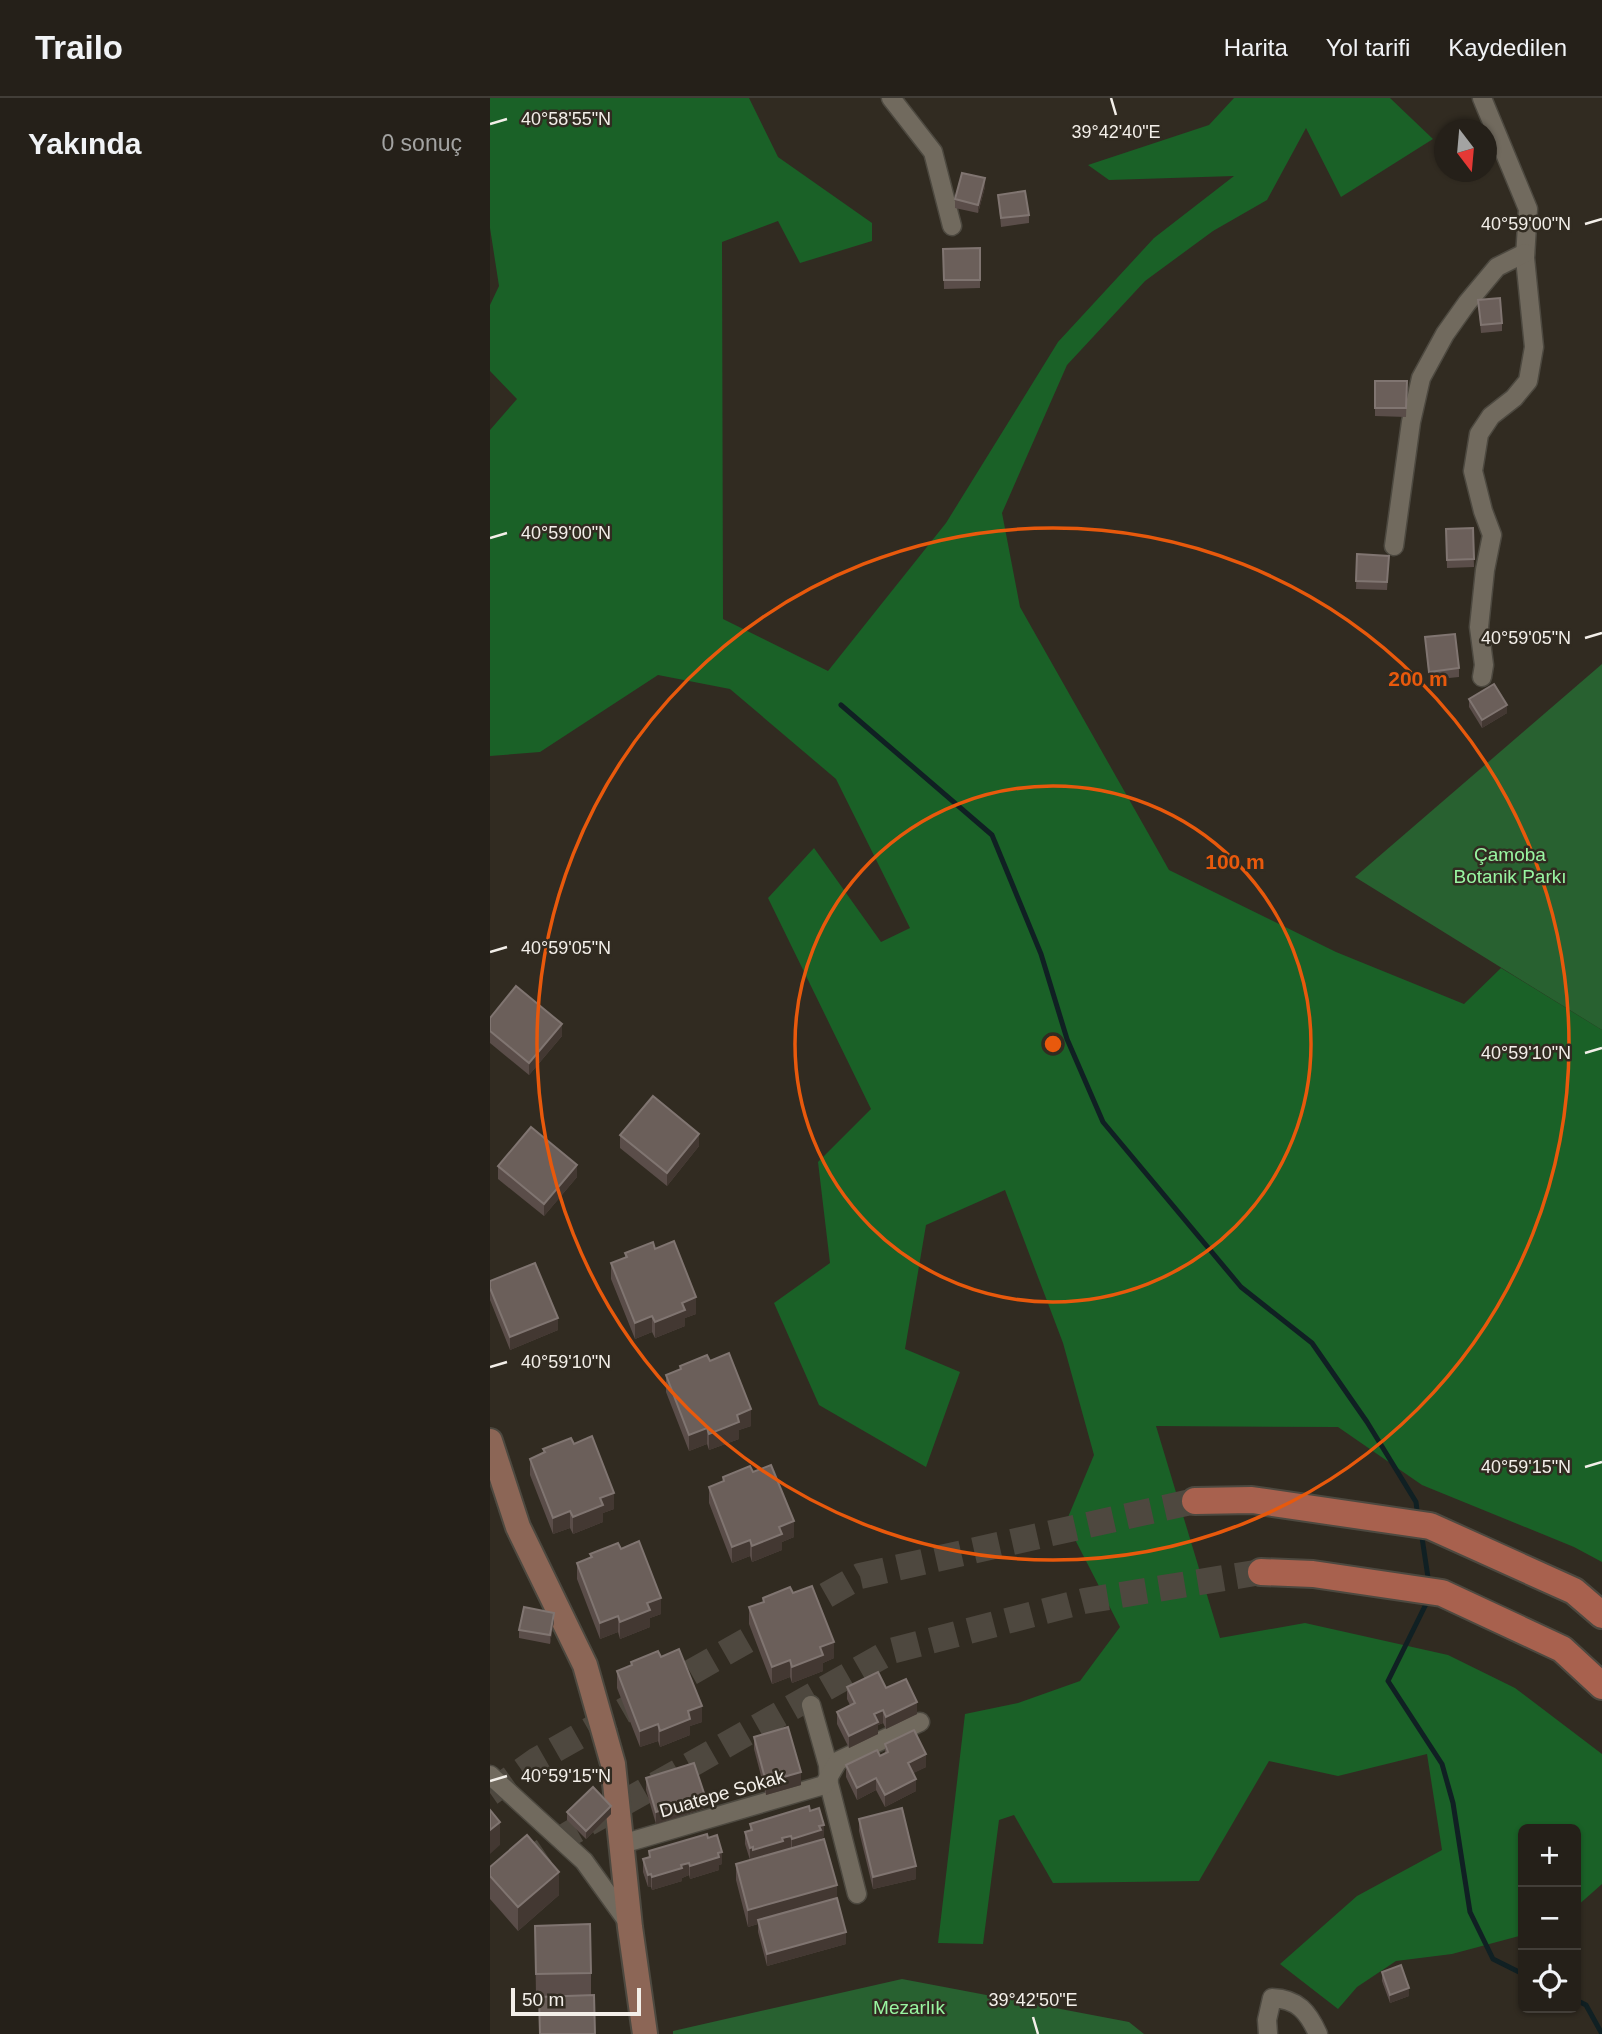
<!DOCTYPE html>
<html lang="tr">
<head>
<meta charset="utf-8">
<style>
	:root { --surface:#252019; --page:#2d2822; --text:#f1f3f6; --muted:#a3a3a2; --line:#423e38 }
	body { margin:0; font-family:Helvetica,sans-serif; background:var(--page); color:var(--text) }
	.controls { position:absolute; right:21px; bottom:21px; display:grid; overflow:hidden; border-radius:10px; box-shadow:0 2px 5px #0004 }
	.controls button { width:63px; height:63px; display:grid; place-items:center; padding:0; border:0; border-bottom:2px solid var(--line); background:var(--surface); color:var(--text); font:35px sans-serif }
	.compass { position:absolute; left:944px; top:21px; width:63px; height:63px; border-radius:50%; background:var(--surface); box-shadow:0 2px 5px #0004; rotate:164deg }
	.scale { position:absolute; left:21px; bottom:18px; width:130px; box-sizing:border-box; padding-left:7px; border:4px solid #f3efe9; border-top:0; font-size:19px; line-height:24px; white-space:nowrap; color:#f3efe9; -webkit-text-stroke:5px #312b21; paint-order:stroke }
	.list { margin:0; padding:0; list-style:none }
	h2 { display:flex; justify-content:space-between; align-items:center; height:91px; margin:0; padding:0 28px; font-size:30px }
	h2 small { font-size:23px; font-weight:400; color:var(--muted) }
	.icon { flex:none; width:38px; height:38px; fill:none; stroke:currentColor; stroke-width:2; stroke-linecap:round; stroke-linejoin:round }
	.map { position:relative; flex:none; width:1112px; height:1936px; overflow:hidden }
	header { display:flex; align-items:center; gap:42px; box-sizing:border-box; height:98px; padding:0 35px; background:var(--surface); border-bottom:2px solid var(--line) }
	header strong { font-size:33px }
	nav { display:flex; gap:38px; margin-inline-start:auto; font-size:24px }
	main { display:flex }
	aside { flex:1; background:var(--surface) }
	.map>svg:first-child { display:block }
	.green { fill:#286130 }
	.forest { fill:#1a6127 }
	.lines { fill:none; stroke-linecap:round; stroke-linejoin:round }
	.stream { stroke:#102023; stroke-width:5 }
	.primary-tunnel { stroke:#4e483f; stroke-width:26; stroke-dasharray:26 13; stroke-linecap:butt }
	.street-casing { stroke:#4d4940; stroke-width:21 }
	.secondary-casing { stroke:#4d4940; stroke-width:28 }
	.primary-casing { stroke:#4d4940; stroke-width:30 }
	.street { stroke:#716a5e; stroke-width:18 }
	.secondary { stroke:#8c6656; stroke-width:24 }
	.primary { stroke:#a8614e; stroke-width:26 }
	.wall { fill:#5a4d49 }
	.shaded-wall { fill:#433832 }
	.building { fill:#6b5f5a; stroke:#807571; stroke-width:2 }
	.ticks { fill:none; stroke:#f3efe9; stroke-width:2.5 }
	.ring { fill:none; stroke:#e8590c; stroke-width:3.5 }
	.labels { text-anchor:middle; stroke-width:5; stroke-linejoin:round; paint-order:stroke }
	.park-label { font-size:19px; fill:#99f5a1; stroke:#312b21 }
	.street-label { font-size:19px; fill:#f3efe9; stroke:#312b21 }
	.ticks-label { font-size:18px; text-anchor:middle; fill:#f3efe9; stroke:#312b21; stroke-width:5; stroke-linejoin:round; paint-order:stroke }
	.centre { fill:#e8590c; stroke:#312b21; stroke-width:3.5 }
	.ring-label { font-size:21px; text-anchor:middle; font-weight:bold; fill:#e8590c; stroke:#312b21; stroke-width:5; stroke-linejoin:round; paint-order:stroke }
</style>
</head>
<body>
<header>
<strong>Trailo</strong>
<nav><a>Harita</a><a>Yol tarifi</a><a>Kaydedilen</a></nav>
</header>
<main>
<aside>
<h2>Yakında<small>0 sonuç</small></h2>
<ul class="list">
</ul>
</aside>
<div class="map">
<svg width="1112" height="1936" viewBox="0 0 1112 1936">
	<rect width="100%" height="100%" fill="#312b21"/>
	<g class="green">
		<polygon points="1112,566 1112,932 865,779"/>
		<polygon points="412,1881 639,1924 654,1936 183,1936 183,1933"/>
	</g>
	<polygon class="forest" points="0,0 259,0 288,59 382,125 382,143 310,165 288,123 232,144 233,521 338,573 456,425 568,244 664,140 744,78 619,82 598,67 719,27 744,0 900,0 943,41 851,99 816,30 777,102 723,133 655,183 577,267 512,415 530,509 679,772 846,854 974,906 1011,870 1112,932 1112,1464 1084,1449 932,1387 848,1329 666,1328 730,1540 815,1525 958,1557 1025,1590 1112,1656 1112,1786 1086,1809 1086,1731 1033,1731 1033,1837 962,1856 906,1863 867,1889 848,1911 790,1866 867,1798 952,1752 937,1656 848,1678 779,1663 709,1783 563,1785 524,1717 509,1722 493,1846 448,1845 475,1616 528,1605 590,1583 630,1529 576,1424 604,1357 573,1245 515,1092 436,1127 415,1251 470,1274 436,1369 329,1307 284,1205 340,1165 328,1064 381,1011 278,800 324,750 391,844 420,830 346,681 240,591 168,577 50,654 0,658 0,332 27,301 0,273 0,207 9,188 0,130"/>
	<g class="lines">
		<g class="stream">
			<polyline points="351,607 502,737 551,856 577,941 613,1024 751,1189 822,1245 877,1324 926,1404 928,1420"/>
			<polyline points="931,1433 939,1486"/>
			<polyline points="938,1502 898,1583 952,1666 963,1705 980,1814 1003,1861 1033,1876"/>
			<polyline points="1086,1902 1096,1907 1112,1936"/>
		</g>
		<g class="primary-tunnel">
			<polyline points="0,1695 47,1662 370,1478 705,1403"/>
			<polyline points="0,1789 79,1736 401,1553 594,1503 771,1474"/>
		</g>
		<g class="street-casing">
			<g id="street">
				<polyline points="401,0 443,54 462,128"/>
				<polyline points="992,0 1038,111 1035,160 1044,249 1038,283 1024,300 1001,318 989,336 983,373 993,413 1002,437 995,472 989,529 994,567 992,579"/>
				<polyline points="904,448 921,324 931,280 955,236 977,205 1007,169 1035,155"/>
				<polyline points="321,1607 338,1667 339,1686 367,1796"/>
				<polyline points="0,1677 94,1763 140,1827"/>
				<polyline points="132,1746 334,1687 348,1663 430,1624"/>
				<path d="M778,1936L777,1922L782,1900C808,1901 818,1914 828,1936"/>
			</g>
		</g>
		<g class="secondary-casing">
			<polyline id="secondary" points="0,1343 28,1429 95,1567 123,1666 140,1829 155,1936"/>
		</g>
		<g class="primary-casing">
			<g id="primary">
				<polyline points="705,1403 762,1402 940,1428 1084,1493 1112,1517"/>
				<polyline points="771,1474 823,1476 952,1495 1072,1551 1112,1588"/>
			</g>
		</g>
		<use href="#street" class="street"/>
		<use href="#secondary" class="secondary"/>
		<use href="#primary" class="primary"/>
	</g>
	<g class="wall">
		<polygon points="495,89 488,115 465,110 465,101"/>
		<polygon points="508,97 539,117 539,125 511,129"/>
		<polygon points="490,150 490,190 454,191 453,151"/>
		<polygon points="988,202 1012,225 1012,233 991,235"/>
		<polygon points="885,283 917,283 916,319 885,318"/>
		<polygon points="983,430 984,469 957,470 956,431"/>
		<polygon points="867,456 899,458 897,492 866,491"/>
		<polygon points="935,539 969,570 969,579 939,582"/>
		<polygon points="979,601 1017,615 992,630 979,609"/>
		<polygon points="0,920 72,938 39,977 0,945"/>
		<polygon points="130,1037 209,1048 177,1088 130,1050"/>
		<polygon points="8,1068 87,1079 54,1118 8,1081"/>
		<polygon points="165,1151 206,1216 195,1220 195,1228 165,1240 162,1234 145,1241 121,1181 121,1165 135,1160 135,1155"/>
		<polygon points="0,1183 68,1232 20,1252 0,1202"/>
		<polygon points="220,1263 261,1328 249,1332 249,1341 219,1352 217,1346 199,1353 176,1294 176,1277 190,1272 190,1268"/>
		<polygon points="84,1346 124,1411 113,1415 113,1424 83,1436 80,1430 63,1436 40,1377 40,1361 53,1355 53,1351"/>
		<polygon points="263,1374 304,1439 292,1444 292,1452 262,1464 260,1458 242,1465 219,1405 219,1389 233,1383 233,1379"/>
		<polygon points="131,1451 171,1516 160,1520 160,1529 130,1541 128,1534 110,1541 87,1481 87,1465 100,1460 100,1456"/>
		<polygon points="303,1495 344,1560 333,1565 333,1573 302,1585 300,1579 282,1586 259,1526 259,1509 273,1504 273,1500"/>
		<polygon points="64,1523 60,1546 29,1540 29,1532"/>
		<polygon points="171,1559 212,1624 200,1628 200,1637 170,1649 168,1643 150,1649 127,1590 127,1573 141,1568 141,1564"/>
		<polygon points="357,1589 396,1590 427,1616 396,1631 393,1625 388,1627 388,1636 359,1650 347,1626 347,1614 360,1607 357,1601"/>
		<polygon points="264,1639 311,1687 276,1697 264,1651"/>
		<polygon points="395,1646 436,1669 423,1675 426,1693 395,1709 386,1692 367,1702 356,1679 356,1667 390,1658 395,1656"/>
		<polygon points="156,1680 215,1710 166,1726 156,1692"/>
		<polygon points="77,1714 121,1716 96,1741 77,1722"/>
		<polygon points="369,1721 426,1781 383,1791 369,1733"/>
		<polygon points="260,1726 334,1739 331,1740 331,1742 347,1800 356,1846 277,1868 268,1834 268,1826 258,1829 246,1782 246,1766 260,1762 255,1746 255,1734 260,1733"/>
		<polygon points="218,1740 232,1766 229,1767 229,1772 200,1781 199,1777 192,1780 192,1783 162,1792 161,1789 158,1789 153,1774 153,1761 159,1760 159,1753"/>
		<polygon points="0,1769 69,1797 28,1833 0,1801"/>
		<polygon points="45,1828 101,1875 101,1897 105,1936 49,1936 49,1900 46,1900"/>
		<polygon points="892,1874 919,1898 900,1905 892,1883"/>
	</g>
	<g class="shaded-wall">
		<polygon points="495,80 495,89 488,115 488,107"/>
		<polygon points="1017,607 1017,615 992,630 992,622"/>
		<polygon points="72,926 72,938 39,977 39,965"/>
		<polygon points="209,1036 209,1048 177,1088 177,1075"/>
		<polygon points="87,1067 87,1079 54,1118 54,1106"/>
		<polygon points="206,1199 206,1216 195,1220 195,1228 165,1240 165,1224 192,1205"/>
		<polygon points="162,1218 162,1234 145,1241 145,1225"/>
		<polygon points="68,1220 68,1232 20,1252 20,1239"/>
		<polygon points="261,1311 261,1328 249,1332 249,1341 219,1352 219,1336 247,1317"/>
		<polygon points="217,1330 217,1346 199,1353 199,1337"/>
		<polygon points="124,1395 124,1411 113,1415 113,1424 83,1436 83,1419 110,1400"/>
		<polygon points="80,1413 80,1430 63,1436 63,1420"/>
		<polygon points="304,1423 304,1439 292,1444 292,1452 262,1464 262,1448 289,1429"/>
		<polygon points="260,1442 260,1458 242,1465 242,1449"/>
		<polygon points="171,1500 171,1516 160,1520 160,1529 130,1541 130,1524 157,1505"/>
		<polygon points="64,1515 64,1523 60,1546 60,1537"/>
		<polygon points="128,1518 128,1534 110,1541 110,1525"/>
		<polygon points="344,1544 344,1560 333,1565 333,1573 302,1585 302,1569 330,1549"/>
		<polygon points="300,1562 300,1579 282,1586 282,1569"/>
		<polygon points="427,1604 427,1616 396,1631 396,1619"/>
		<polygon points="212,1608 212,1624 200,1628 200,1637 170,1649 170,1633 198,1613"/>
		<polygon points="393,1612 393,1625 388,1627 388,1636 359,1650 359,1638 384,1616"/>
		<polygon points="168,1626 168,1643 150,1649 150,1633"/>
		<polygon points="436,1656 436,1669 418,1678 418,1665"/>
		<polygon points="311,1674 311,1687 276,1697 276,1684"/>
		<polygon points="386,1680 386,1692 367,1702 367,1690"/>
		<polygon points="426,1681 426,1693 395,1709 395,1697"/>
		<polygon points="215,1698 215,1710 166,1726 166,1714"/>
		<polygon points="121,1708 121,1716 96,1741 96,1733"/>
		<polygon points="10,1724 10,1747 0,1756 0,1732"/>
		<polygon points="334,1727 334,1739 331,1740 331,1744 302,1753 302,1741"/>
		<polygon points="301,1738 301,1750 263,1764 263,1752"/>
		<polygon points="263,1749 263,1761 260,1762 260,1750"/>
		<polygon points="232,1754 232,1766 229,1767 229,1772 200,1781 200,1768"/>
		<polygon points="199,1765 199,1777 192,1780 192,1783 162,1792 162,1779"/>
		<polygon points="426,1768 426,1781 383,1791 383,1779"/>
		<polygon points="69,1774 69,1797 28,1833 28,1809"/>
		<polygon points="161,1776 161,1789 158,1789 158,1777"/>
		<polygon points="347,1787 347,1804 268,1822 268,1826 258,1829 258,1812"/>
		<polygon points="356,1834 356,1846 277,1868 277,1856"/>
		<polygon points="919,1890 919,1898 900,1905 900,1897"/>
	</g>
	<g class="building">
		<polygon points="472,75 495,80 488,107 465,101"/>
		<polygon points="535,93 539,117 511,120 508,97"/>
		<polygon points="490,150 490,182 454,182 453,151"/>
		<polygon points="1010,200 1012,225 991,227 988,202"/>
		<polygon points="885,283 917,283 916,310 885,310"/>
		<polygon points="983,430 984,461 957,462 956,431"/>
		<polygon points="867,456 899,458 897,484 866,483"/>
		<polygon points="965,536 969,570 939,574 935,539"/>
		<polygon points="1004,586 1017,607 992,622 979,601"/>
		<polygon points="26,888 72,926 39,965 0,933 0,920"/>
		<polygon points="163,998 209,1036 177,1075 130,1037"/>
		<polygon points="41,1029 87,1067 54,1106 8,1068"/>
		<polygon points="184,1143 206,1199 192,1205 195,1212 165,1224 162,1218 145,1225 121,1165 137,1159 135,1155 163,1144 165,1151"/>
		<polygon points="45,1165 68,1220 20,1239 0,1190 0,1183"/>
		<polygon points="239,1255 261,1311 247,1317 249,1324 219,1336 217,1330 199,1337 176,1277 191,1271 190,1268 217,1257 220,1263"/>
		<polygon points="102,1338 124,1395 110,1400 113,1407 83,1419 80,1413 63,1420 40,1361 55,1354 53,1351 81,1340 84,1346"/>
		<polygon points="281,1367 304,1423 289,1429 292,1436 262,1448 260,1442 242,1449 219,1389 234,1383 233,1379 260,1368 263,1374"/>
		<polygon points="149,1443 171,1500 157,1505 160,1512 130,1524 128,1518 110,1525 87,1465 102,1459 100,1456 128,1445 131,1451"/>
		<polygon points="322,1488 344,1544 330,1549 333,1557 302,1569 300,1562 282,1569 259,1509 274,1504 273,1500 300,1489 303,1495"/>
		<polygon points="34,1509 64,1515 60,1537 29,1532"/>
		<polygon points="189,1551 212,1608 198,1613 200,1621 170,1633 168,1626 150,1633 127,1573 142,1567 141,1564 168,1553 171,1559"/>
		<polygon points="388,1574 396,1590 416,1581 427,1604 396,1619 393,1612 384,1616 388,1624 359,1638 347,1614 365,1605 357,1589"/>
		<polygon points="298,1629 311,1674 276,1684 264,1639"/>
		<polygon points="424,1632 436,1656 418,1665 426,1681 395,1697 386,1680 367,1690 356,1667 387,1652 390,1658 398,1654 395,1646"/>
		<polygon points="204,1665 215,1698 166,1714 156,1680"/>
		<polygon points="103,1689 121,1708 96,1733 77,1714"/>
		<polygon points="319,1708 320,1713 329,1710 334,1727 329,1728 331,1732 302,1741 301,1738 292,1740 293,1743 263,1752 263,1749 260,1750 255,1734 262,1732 260,1726"/>
		<polygon points="412,1710 426,1768 383,1779 369,1721"/>
		<polygon points="0,1712 10,1724 0,1732"/>
		<polygon points="217,1736 218,1740 227,1737 232,1754 228,1755 229,1759 200,1768 199,1765 191,1767 192,1770 162,1779 161,1776 158,1777 153,1761 160,1759 159,1753"/>
		<polygon points="37,1737 69,1774 28,1809 0,1778 0,1769"/>
		<polygon points="334,1741 347,1787 258,1812 246,1766"/>
		<polygon points="347,1800 356,1834 277,1856 268,1822"/>
		<polygon points="100,1826 101,1875 46,1876 45,1828"/>
		<polygon points="911,1867 919,1890 900,1897 892,1874"/>
		<polygon points="104,1897 105,1936 50,1936 49,1899"/>
	</g>
	<path class="ticks" d="M621,0L626,17M0,26L17,21M1095,126L1112,121M0,440L17,435M1095,540L1112,535M0,854L17,849M1095,955L1112,950M0,1269L17,1264M1095,1369L1112,1364M0,1683L17,1678M543,1919L548,1936"/>
	<g class="ring">
		<circle cx="563" cy="946" r="258"/>
		<circle cx="563" cy="946" r="516"/>
	</g>
	<g class="labels">
		<g class="park-label">
			<text x="1020" y="763">Çamoba<tspan x="1020" dy="22">Botanik Parkı</tspan></text>
			<text x="419" y="1916">Mezarlık</text>
		</g>
		<g class="street-label">
			<text transform="translate(232 1695) rotate(-16)" y="7">Duatepe Sokak</text>
		</g>
	</g>
	<g class="ticks-label">
		<text x="76" y="27">40°58'55"N</text>
		<text x="626" y="40">39°42'40"E</text>
		<text x="1036" y="132">40°59'00"N</text>
		<text x="76" y="441">40°59'00"N</text>
		<text x="1036" y="546">40°59'05"N</text>
		<text x="76" y="856">40°59'05"N</text>
		<text x="1036" y="961">40°59'10"N</text>
		<text x="76" y="1270">40°59'10"N</text>
		<text x="1036" y="1375">40°59'15"N</text>
		<text x="76" y="1684">40°59'15"N</text>
		<text x="543" y="1908">39°42'50"E</text>
	</g>
	<circle cx="563" cy="946" r="10" class="centre"/>
	<g class="ring-label">
		<text x="928" y="588">200 m</text>
		<text x="745" y="771">100 m</text>
	</g>
</svg>
<div class="controls">
<button>+</button>
<button>−</button>
<button><svg class="icon" aria-label="locate" viewBox="0 0 24 24"><circle cx="12" cy="12" r="6"/><path d="M12 2v4M12 18v4M2 12h4M18 12h4"/></svg></button>
</div>
<svg class="compass" viewBox="-18 -18 36 36"><path d="M0-13l5 13h-10z" fill="#e53935"/><path d="M0 13l5-13h-10z" fill="#a3a3a2"/></svg>
<div class="scale">50 m</div>
</div>
</main>
</body>
</html>
